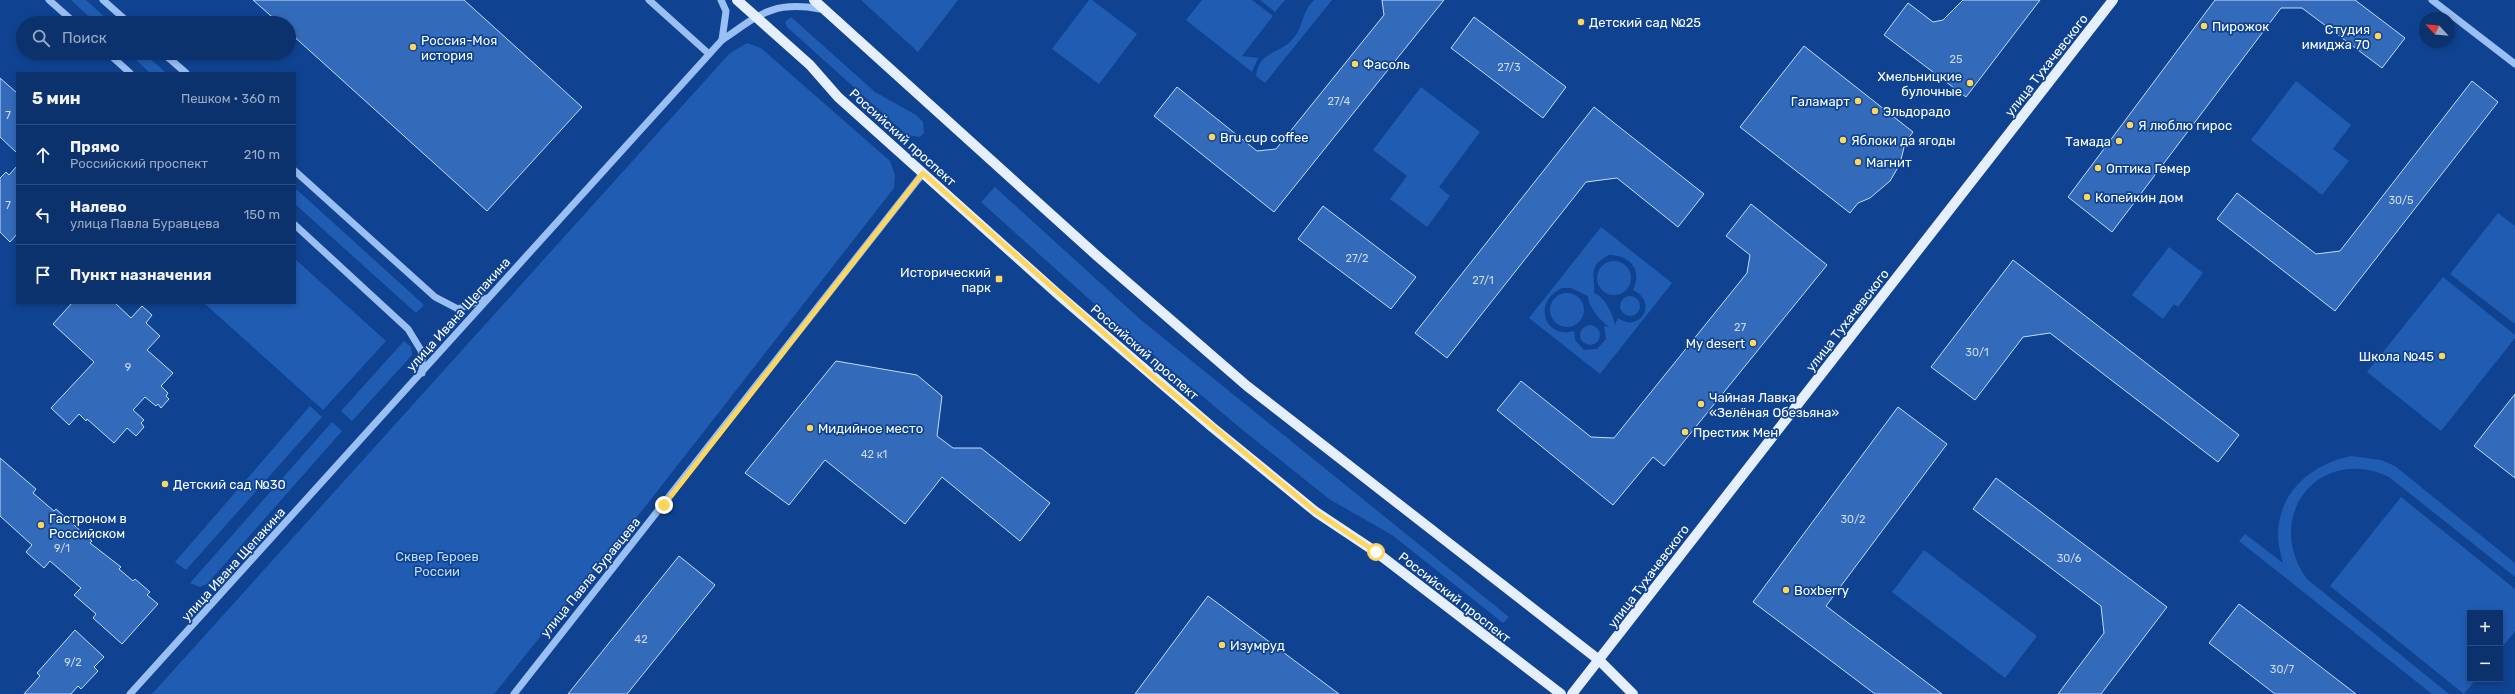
<!DOCTYPE html>
<html lang="ru">
<head>
<meta charset="utf-8">
<style>
	:root { --surface:#0b326d; --page:#193e75; --text:#f1f3f6; --muted:#9aaac2; --line:#2b4d80 }
	body { margin:0; font-family:Rubik,sans-serif; background:var(--page); color:var(--text) }
	.controls { position:absolute; right:12px; bottom:12px; display:grid; overflow:hidden; border-radius:0px; box-shadow:0 2px 6px #0003 }
	.controls button { width:36px; height:36px; display:grid; place-items:center; padding:0; border:0; border-bottom:1px solid var(--line); background:var(--surface); color:var(--text); font:20px sans-serif }
	.compass { position:absolute; left:2419px; top:12px; width:36px; height:36px; border-radius:50%; background:var(--surface); box-shadow:0 2px 6px #0003; rotate:296deg }
	.stop { position:absolute; width:12px; height:12px; margin:-9px; border:3px solid #ffd65c; border-radius:50%; background:#fff }
	.stop.end { background:#ffd65c; border-color:#fff; box-shadow:0 1px 4px #0008 }
	.list { margin:0; padding:0; list-style:none }
	h2 { display:flex; justify-content:space-between; align-items:center; height:52px; margin:0; padding:0 16px; font-size:17px }
	h2 small { font-size:13px; font-weight:400; color:var(--muted) }
	.list li { display:grid; grid-template-columns:26px 1fr auto; gap:12px; align-items:center; box-sizing:border-box; height:60px; padding:0 16px; border-top:1px solid var(--line) }
	.list b { display:block; font-size:15px; white-space:nowrap }
	.list p { margin:0; font-size:13px; white-space:nowrap; color:var(--muted) }
	.list em { font-size:13px; font-style:normal; color:var(--muted) }
	.icon { flex:none; width:22px; height:22px; fill:none; stroke:currentColor; stroke-width:2; stroke-linecap:round; stroke-linejoin:round }
	.map { position:relative; flex:none; width:2515px; height:694px; overflow:hidden }
	.search { position:absolute; background:var(--surface); box-shadow:0 2px 6px #0003; left:16px; top:16px; width:280px; height:44px; display:flex; align-items:center; gap:10px; box-sizing:border-box; padding:0 14px; border-radius:22px; color:var(--muted); font-size:15px }
	.panel { position:absolute; background:var(--surface); box-shadow:0 2px 6px #0003; left:16px; top:72px; width:280px; height:232px; border-radius:0px }
	.map>svg:first-child { display:block }
	.green { fill:#205cb1; fill-rule:evenodd }
	.building { fill:#336ab9; stroke:#c1dbfe }
	.lines { fill:none; stroke-linecap:round; stroke-linejoin:round }
	.minor { stroke:#9abff3; stroke-width:7 }
	.major { stroke:#e6efff; stroke-width:10 }
	.route { stroke:#ffd65c; stroke-width:5 }
	.poi-dot { fill:#ffd65c; stroke:#0f4391; stroke-width:1.5 }
	.labels { text-anchor:middle; stroke-width:3.5; stroke-linejoin:round; paint-order:stroke }
	.number-label { font-size:11px; fill:#ccdaee }
	.poi-label { font-size:13px; fill:#fff; stroke:#0f4391; text-anchor:start }
	.street-label { font-size:13px; fill:#fff; stroke:#0f4391 }
	.park-label { font-size:13px; fill:#c1dbfe; stroke:#0f4391 }
</style>
</head>
<body>
<div class="map">
<svg width="2515" height="694" viewBox="0 0 2515 694">
	<rect width="100%" height="100%" fill="#0f4391"/>
	<g class="green">
		<polygon points="71,0 86,0 111,23 96,23"/>
		<polygon points="861,0 958,0 918,52"/>
		<polygon points="1089,0 1092,0 1137,34 1099,84 1052,49"/>
		<polygon points="1202,0 1252,0 1273,16 1242,56 1258,58 1252,72 1186,20"/>
		<polygon points="1260,0 1285,0 1275,12"/>
		<path d="M1314,0H1332L1265,83L1256,76C1259,51 1279,54 1292,40C1303,29 1302,11 1314,0Z"/>
		<polygon points="791,17 875,92 916,115 923,122 924,133 920,137 907,135 787,27 785,22"/>
		<polygon points="747,43 761,48 890,161 895,175 894,188 648,503 494,694 152,694 729,54"/>
		<polygon points="129,53 144,53 166,73 150,73"/>
		<polygon points="2296,81 2351,125 2333,149 2349,161 2322,195 2251,140"/>
		<polygon points="1421,87 1480,132 1439,187 1450,196 1427,227 1390,199 1407,176 1373,150"/>
		<polygon points="995,187 1141,320 1509,617 1503,623 1392,535 1329,499 1239,427 1118,325 981,202"/>
		<polygon points="295,188 424,305 416,313 295,204"/>
		<polygon points="2498,213 2515,226 2515,324 2450,274"/>
		<path d="M1601,227L1672,283L1600,374L1529,318ZM1609,255C1630,255 1643,270 1633,290C1659,302 1640,334 1618,318L1615,325C1613,314 1605,297 1594,293C1596,275 1586,267 1609,255ZM1562,288H1571L1588,296C1588,307 1601,321 1609,327L1604,326L1606,339L1597,349L1584,350L1575,340L1574,331C1544,340 1532,301 1562,288Z"/>
		<polygon points="2169,247 2203,273 2178,307 2174,304 2163,319 2132,295"/>
		<polygon points="295,259 386,341 323,410 204,303 295,303"/>
		<circle cx="1614" cy="278" r="17"/>
		<polygon points="2443,277 2515,335 2515,338 2441,431 2367,372"/>
		<circle cx="1567" cy="310" r="17"/>
		<circle cx="1630" cy="306" r="10"/>
		<circle cx="1590" cy="335" r="10"/>
		<polygon points="404,341 411,347 412,355 352,421 341,411"/>
		<polygon points="310,406 322,417 186,570 175,562"/>
		<polygon points="332,422 342,431 207,584 200,587 190,583"/>
		<path d="M2351,456L2381,460L2395,466L2515,563V577L2389,477C2319,444 2262,517 2307,579L2449,694H2432L2239,541L2245,534L2283,563C2281,554 2278,545 2278,535C2278,492 2312,464 2351,456Z"/>
		<polygon points="2401,497 2515,589 2515,631 2500,650 2500,613 2470,613 2470,679 2476,679 2464,694 2330,586"/>
		<polygon points="1924,550 2037,636 2005,678 1892,592"/>
	</g>
	<g class="building">
		<polygon points="253,0 464,0 582,107 487,211 289,32 289,23 279,23"/>
		<polygon points="1382,0 1444,0 1274,212 1154,116 1177,87 1257,151 1276,149 1384,15"/>
		<polygon points="1963,0 2040,0 1966,97 1884,35 1908,3 1933,22 1943,20"/>
		<polygon points="2215,0 2355,0 2405,38 2382,68 2302,8 2281,8 2112,232 2068,197"/>
		<polygon points="1474,17 1566,87 1543,118 1451,48"/>
		<polygon points="1804,46 1913,132 1905,143 1900,164 1890,181 1870,198 1858,203 1850,213 1740,127"/>
		<polygon points="0,78 17,93 17,153 0,137"/>
		<polygon points="2472,81 2498,102 2335,311 2217,219 2237,193 2316,254 2340,251"/>
		<polygon points="1594,107 1704,194 1678,227 1617,178 1586,182 1447,358 1415,333"/>
		<polygon points="17,166 17,234 10,242 0,232 0,178 6,172 9,175"/>
		<polygon points="1751,204 1827,265 1664,466 1653,457 1613,505 1497,410 1521,381 1591,437 1614,438 1747,273 1750,255 1726,236"/>
		<polygon points="1323,206 1416,277 1391,309 1298,239"/>
		<polygon points="2013,260 2239,435 2218,462 2050,333 2023,337 1975,400 1931,367"/>
		<polygon points="72,303 115,303 131,318 142,306 152,315 146,323 160,336 147,350 173,373 161,386 168,393 166,396 169,399 161,408 158,404 156,406 145,397 133,410 144,420 141,423 144,427 136,436 127,428 114,443 87,419 86,421 79,414 69,425 51,408 94,362 53,324"/>
		<polygon points="836,361 917,375 942,396 937,436 953,448 981,448 1050,503 1020,541 942,477 905,524 825,460 789,505 745,473"/>
		<polygon points="2515,394 2515,478 2474,446"/>
		<polygon points="1898,407 1947,444 1826,606 1942,694 1875,694 1753,602"/>
		<polygon points="0,458 36,489 33,493 54,511 56,509 92,541 90,543 121,567 119,569 133,581 135,579 150,592 147,595 158,604 122,644 93,618 96,614 74,595 81,588 50,561 44,568 26,552 32,545 0,516"/>
		<polygon points="1996,478 2167,607 2101,694 2058,694 2104,633 2101,606 1973,509"/>
		<polygon points="679,556 715,585 627,694 568,694"/>
		<polygon points="1208,596 1339,694 1135,694"/>
		<polygon points="2239,604 2356,694 2275,694 2209,643"/>
		<polygon points="75,630 104,657 94,667 98,671 81,689 78,686 71,694 24,694 40,676 37,673"/>
	</g>
	<g class="lines">
		<g class="minor">
			<polyline points="49,0 75,23"/>
			<polyline points="103,0 129,23"/>
			<polyline points="649,0 709,54"/>
			<polyline points="721,0 726,11 722,40"/>
			<polyline points="2432,0 2515,64"/>
			<polyline points="108,53 130,73"/>
			<polyline points="163,53 186,73"/>
			<polyline points="295,171 435,297 458,309 487,298"/>
			<polyline points="295,225 408,329 422,352 422,373"/>
			<path d="M130,694L722,40C758,16 772,0 820,9"/>
			<polyline points="514,694 923,173"/>
		</g>
		<g class="major">
			<polyline points="737,0 810,65 838,97 1060,296 1212,427 1316,512 1376,552 1561,694"/>
			<polyline points="814,0 1096,255 1247,386 1599,660 1633,694"/>
			<polyline points="1572,694 2113,0"/>
		</g>
	</g>
	<g class="lines">
		<polyline class="route" points="664,505 923,173 1158,381 1316,512 1376,552"/>
	</g>
	<g class="poi-dot">
		<circle cx="1581" cy="22" r="4"/>
		<circle cx="2204" cy="26" r="4"/>
		<circle cx="2378" cy="36" r="4"/>
		<circle cx="413" cy="47" r="4"/>
		<circle cx="1355" cy="64" r="4"/>
		<circle cx="1970" cy="83" r="4"/>
		<circle cx="1858" cy="101" r="4"/>
		<circle cx="1875" cy="111" r="4"/>
		<circle cx="2130" cy="125" r="4"/>
		<circle cx="1212" cy="137" r="4"/>
		<circle cx="1843" cy="140" r="4"/>
		<circle cx="2119" cy="141" r="4"/>
		<circle cx="1858" cy="162" r="4"/>
		<circle cx="2098" cy="168" r="4"/>
		<circle cx="2087" cy="197" r="4"/>
		<rect x="995" y="275" width="8" height="8" rx="2"/>
		<circle cx="1753" cy="343" r="4"/>
		<circle cx="2442" cy="356" r="4"/>
		<circle cx="1701" cy="404" r="4"/>
		<circle cx="810" cy="428" r="4"/>
		<circle cx="1685" cy="432" r="4"/>
		<circle cx="165" cy="484" r="4"/>
		<circle cx="41" cy="525" r="4"/>
		<circle cx="1786" cy="590" r="4"/>
		<circle cx="1222" cy="645" r="4"/>
	</g>
	<g class="labels">
		<g class="number-label">
			<text x="1956" y="63">25</text>
			<text x="1509" y="71">27/3</text>
			<text x="1339" y="105">27/4</text>
			<text x="8" y="119">7</text>
			<text x="2401" y="204">30/5</text>
			<text x="8" y="209">7</text>
			<text x="1357" y="262">27/2</text>
			<text x="1483" y="284">27/1</text>
			<text x="1740" y="331">27</text>
			<text x="1977" y="356">30/1</text>
			<text x="128" y="371">9</text>
			<text x="874" y="458">42 к1</text>
			<text x="1853" y="523">30/2</text>
			<text x="62" y="552">9/1</text>
			<text x="2069" y="562">30/6</text>
			<text x="641" y="643">42</text>
			<text x="73" y="666">9/2</text>
			<text x="2282" y="673">30/7</text>
		</g>
		<g class="poi-label">
			<text x="1589" y="27">Детский сад №25</text>
			<text x="2212" y="31">Пирожок</text>
			<text x="2370" y="34" text-anchor="end">Студия<tspan x="2370" dy="15">имиджа 70</tspan></text>
			<text x="421" y="45">Россия-Моя<tspan x="421" dy="15">история</tspan></text>
			<text x="1363" y="69">Фасоль</text>
			<text x="1962" y="81" text-anchor="end">Хмельницкие<tspan x="1962" dy="15">булочные</tspan></text>
			<text x="1850" y="106" text-anchor="end">Галамарт</text>
			<text x="1883" y="116">Эльдорадо</text>
			<text x="2138" y="130">Я люблю гирос</text>
			<text x="1220" y="142">Bru cup coffee</text>
			<text x="1851" y="145">Яблоки да ягоды</text>
			<text x="2111" y="146" text-anchor="end">Тамада</text>
			<text x="1866" y="167">Магнит</text>
			<text x="2106" y="173">Оптика Гемер</text>
			<text x="2095" y="202">Копейкин дом</text>
			<text x="991" y="277" text-anchor="end">Исторический<tspan x="991" dy="15">парк</tspan></text>
			<text x="1745" y="348" text-anchor="end">My desert</text>
			<text x="2434" y="361" text-anchor="end">Школа №45</text>
			<text x="1709" y="402">Чайная Лавка<tspan x="1709" dy="15">«Зелёная Обезьяна»</tspan></text>
			<text x="818" y="433">Мидийное место</text>
			<text x="1693" y="437">Престиж Мен</text>
			<text x="173" y="489">Детский сад №30</text>
			<text x="49" y="523">Гастроном в<tspan x="49" dy="15">Российском</tspan></text>
			<text x="1794" y="595">Boxberry</text>
			<text x="1230" y="650">Изумруд</text>
		</g>
		<g class="street-label">
			<text transform="translate(2046 65) rotate(-52)" y="5">улица Тухачевского</text>
			<text transform="translate(903 137) rotate(42)" y="5">Российский проспект</text>
			<text transform="translate(458 314) rotate(-48)" y="5">улица Ивана Щепакина</text>
			<text transform="translate(1847 320) rotate(-52)" y="5">улица Тухачевского</text>
			<text transform="translate(1145 352) rotate(41)" y="5">Российский проспект</text>
			<text transform="translate(233 564) rotate(-48)" y="5">улица Ивана Щепакина</text>
			<text transform="translate(1648 576) rotate(-53)" y="5">улица Тухачевского</text>
			<text transform="translate(590 577) rotate(-51)" y="5">улица Павла Буравцева</text>
			<text transform="translate(1455 597) rotate(38)" y="5">Российский проспект</text>
		</g>
		<g class="park-label">
			<text x="437" y="561">Сквер Героев<tspan x="437" dy="15">России</tspan></text>
		</g>
	</g>
</svg>
<div class="controls">
<button>+</button>
<button>−</button>
</div>
<svg class="compass" viewBox="-18 -18 36 36"><path d="M0-13l5 13h-10z" fill="#e53935"/><path d="M0 13l5-13h-10z" fill="#9aaac2"/></svg>
<div class="stop" style="left:1376px;top:552px"></div>
<div class="stop end" style="left:664px;top:505px"></div>
<div class="search"><svg class="icon" aria-label="search" viewBox="0 0 24 24"><circle cx="10" cy="10" r="6"/><path d="M15 15l6 6"/></svg>Поиск</div>
<section class="panel">
<h2>5 мин<small>Пешком · 360 m</small></h2>
<ul class="list">
<li><svg class="icon" aria-label="ahead" viewBox="0 0 24 24"><path d="M12 20V5M6 11l6-6 6 6"/></svg><div><b>Прямо</b><p>Российский проспект</p></div><em>210 m</em></li>
<li><svg class="icon" aria-label="left" viewBox="0 0 24 24"><path d="M17 20v-9H6M10 6l-5 5 5 5"/></svg><div><b>Налево</b><p>улица Павла Буравцева</p></div><em>150 m</em></li>
<li><svg class="icon" aria-label="arrive" viewBox="0 0 24 24"><path d="M6 21V4h12l-3 4 3 4H6"/></svg><div><b>Пункт назначения</b></div></li>
</ul>
</section>
</div>
</body>
</html>
